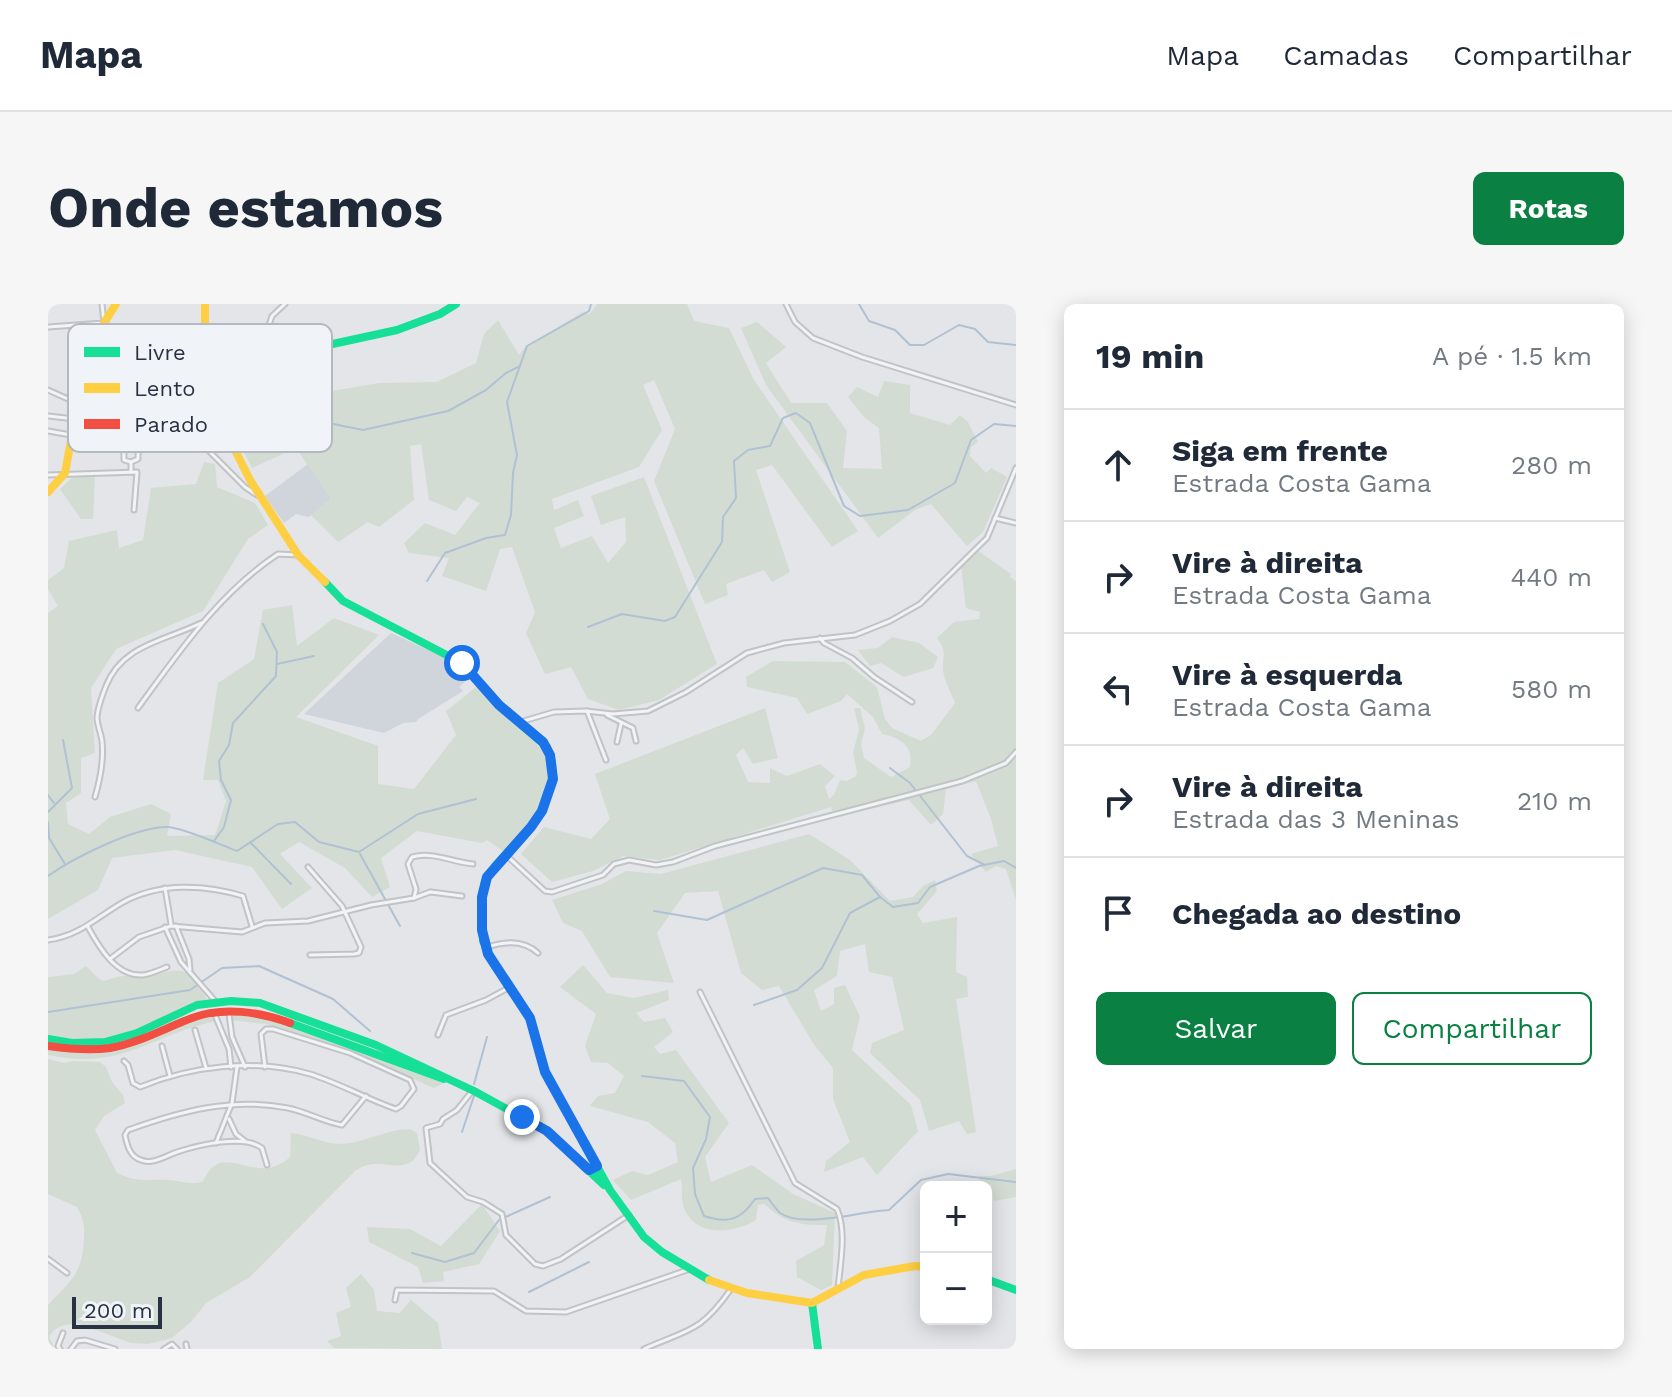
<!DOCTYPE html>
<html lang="pt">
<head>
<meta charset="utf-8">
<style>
	:root { --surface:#fff; --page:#f6f6f7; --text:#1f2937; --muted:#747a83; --line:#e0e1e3; --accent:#0b8043 }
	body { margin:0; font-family:"Work Sans",sans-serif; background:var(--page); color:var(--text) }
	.controls { position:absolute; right:24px; bottom:24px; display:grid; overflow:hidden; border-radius:12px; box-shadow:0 4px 20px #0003 }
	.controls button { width:72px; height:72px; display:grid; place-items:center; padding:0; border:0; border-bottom:2px solid var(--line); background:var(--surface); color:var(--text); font:40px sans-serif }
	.scale { position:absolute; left:24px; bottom:20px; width:90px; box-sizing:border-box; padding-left:8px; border:4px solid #283243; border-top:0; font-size:22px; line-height:28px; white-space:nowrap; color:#283243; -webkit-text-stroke:6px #f0f3f7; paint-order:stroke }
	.stop { position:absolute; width:24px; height:24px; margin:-18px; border:6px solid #1a73e8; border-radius:50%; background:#fff }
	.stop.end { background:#1a73e8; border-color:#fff; box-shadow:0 2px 8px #0008 }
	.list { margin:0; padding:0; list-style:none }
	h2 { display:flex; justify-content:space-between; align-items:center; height:104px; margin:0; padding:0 32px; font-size:34px }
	h2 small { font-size:26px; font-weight:400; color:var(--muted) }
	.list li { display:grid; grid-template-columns:52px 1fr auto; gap:24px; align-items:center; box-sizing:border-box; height:112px; padding:0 32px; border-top:2px solid var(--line) }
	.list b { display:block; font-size:30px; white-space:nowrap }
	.list p { margin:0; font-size:26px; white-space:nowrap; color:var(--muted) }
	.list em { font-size:26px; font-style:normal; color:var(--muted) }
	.actions { display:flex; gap:16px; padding:24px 32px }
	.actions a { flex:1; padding:18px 0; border:2px solid var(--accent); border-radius:12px; text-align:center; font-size:28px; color:var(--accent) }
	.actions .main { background:var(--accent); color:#fff }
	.icon { flex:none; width:44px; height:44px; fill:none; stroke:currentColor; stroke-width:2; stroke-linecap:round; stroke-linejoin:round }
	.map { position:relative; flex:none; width:968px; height:1045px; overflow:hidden; border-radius:12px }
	header { display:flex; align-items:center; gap:48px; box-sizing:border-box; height:112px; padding:0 40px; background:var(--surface); border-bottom:2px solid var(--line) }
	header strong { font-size:38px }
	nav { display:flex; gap:44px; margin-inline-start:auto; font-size:28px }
	.intro { display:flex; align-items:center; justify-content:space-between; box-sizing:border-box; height:192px; padding:0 48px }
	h1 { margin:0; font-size:56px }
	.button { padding:20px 36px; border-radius:12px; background:var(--accent); color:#fff; font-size:28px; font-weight:700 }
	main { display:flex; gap:48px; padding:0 48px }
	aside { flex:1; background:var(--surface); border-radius:12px; box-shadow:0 4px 20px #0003 }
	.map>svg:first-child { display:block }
	.built { fill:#d0d4db }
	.green { fill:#d3dcd3 }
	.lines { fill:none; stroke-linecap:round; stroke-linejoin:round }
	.stream { stroke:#b0c1d4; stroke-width:2 }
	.street-casing { stroke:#c1c3c6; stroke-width:7 }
	.street { stroke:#f2f3f5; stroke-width:3 }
	.fast { stroke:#16e098; stroke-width:8 }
	.slow { stroke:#ffcf43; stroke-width:8 }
	.jam { stroke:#f24e42; stroke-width:8 }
	.route { stroke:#1a73e8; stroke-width:10 }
	.key { fill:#f0f3f7; stroke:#b4b9c1; stroke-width:2 }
	.key-label { font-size:22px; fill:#283243 }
</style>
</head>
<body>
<header>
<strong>Mapa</strong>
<nav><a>Mapa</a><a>Camadas</a><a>Compartilhar</a></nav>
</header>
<div class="intro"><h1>Onde estamos</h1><a class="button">Rotas</a></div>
<main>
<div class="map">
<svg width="968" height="1045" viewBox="0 0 968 1045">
	<rect width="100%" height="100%" fill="#e3e5e8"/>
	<g class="built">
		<polygon points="260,160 283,195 261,213 248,210 236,219 217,192"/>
		<polygon points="343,329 406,358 419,376 411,383 415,387 370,415 368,418 355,419 336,429 256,410"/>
	</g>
	<g class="green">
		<polygon points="549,0 639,0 646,17 681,24 706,76 810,227 784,243 724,161 708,166 742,268 724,278 716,266 678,280 680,291 657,300 606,177 627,125 606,76 595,81 614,126 591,163 504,195 506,206 530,196 536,212 506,224 513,244 544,232 560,259 578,238 577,213 553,221 543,192 596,173 669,360 611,396 571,406 540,395 523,363 497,370 478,329 487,308 464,243 452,245 438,287 394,272 401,254 361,249 356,239 377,219 407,231 432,199 419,193 408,207 381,196 373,140 362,142 366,196 331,223 320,218 290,238 263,211 283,195 248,144 204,164 184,125 192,108 227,81 247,98 273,89 331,79 389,78 428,59 436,30 450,16 471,51 478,42 535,8 542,10"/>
		<polygon points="709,18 738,43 718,59 743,99 779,99 799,127 795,164 834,165 831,124 817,114 800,93 809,83 830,93 836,77 862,81 862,109 902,121 912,111 920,118 930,138 923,143 922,152 938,169 943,164 959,173 935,228 919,242 883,200 867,206 830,234 718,81 693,24"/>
		<path d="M156,158L167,160L169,183L207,199L220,221L200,235L155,307L68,345L43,384L47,449L33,454V489L18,499L20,520L41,530L62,513L103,500L123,510L119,532L167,531L178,497L170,476H155L170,379L206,355L215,306L244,301L249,342L286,314L331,331L248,413L330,442V480L366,485L408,431L398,407L428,383C446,400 500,440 502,464C505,495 475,527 455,547L439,536L434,539L369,527L333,554L342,583L324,593L297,564L251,538L232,550L264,584L234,605L204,563L127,546L64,554L50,586L0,615V309L10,302L0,285V276L16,264L21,237L69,226L71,244L95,236L103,184L148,180Z"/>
		<polygon points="26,172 47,172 45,215 33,215 12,185"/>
		<path d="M929,246L963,270L962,273L968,277V596L958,565L948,562L938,568L923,550L950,542L943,515L928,477L898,485L895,510L883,521L861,496L786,513L783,503L612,556L575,552L545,567L504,578L473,550L496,523L543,535L562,515L547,470L717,404L730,454L705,460L695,444L688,451L700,478L722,479V464L739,472L772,460L787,472L777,482L781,495L786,491L792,476L799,477L808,472L809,467L805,449L811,425L806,404H812L817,424L813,440L816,454L843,473L862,463C866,442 853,434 834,430L825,413L799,390L793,397L759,410L749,394L699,383L698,373L725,357L797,358L829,383L837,415L844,424L873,437L883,431L907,399C903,389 896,376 895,366C894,351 900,349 889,334L906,318L931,315L932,308L918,304L913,262Z"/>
		<polygon points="844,333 871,339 890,353 885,364 856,373 833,359 822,362 810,346 830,344"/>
		<polygon points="761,530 802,556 842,597 865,593 875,582 887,576 889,587 869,610 875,619 909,613 908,668 919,673 920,693 908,695 928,828 919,830 911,817 881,827 872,796 822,749 824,739 856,726 844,673 821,668 817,640 792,647 789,672 766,686 773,707 786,700 786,684 797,681 812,713 804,746 863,801 870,827 829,871 815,853 776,868 778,857 802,838 785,795 785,764 765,739 731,682 714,686 693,669 670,587 637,589 609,629 626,679 562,673 534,627 515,619 504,596 554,580 578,567 613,570"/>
		<path d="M535,661L559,689L586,694L620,686L621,696L588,709L596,718L617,714L625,728L606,743L612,750L628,746L681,819L657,853L663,878L704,861L745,890L787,909L784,981L773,986L749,973L748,957L776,941L779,921C750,921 737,919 716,900L710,901L708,916C685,930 645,934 635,901C633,893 635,884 633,875L583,896L565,876L584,867L600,871L630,858L627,839L600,818L542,802L550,792L567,789L576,772L560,759L543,758L537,742L548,710L512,683Z"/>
		<path d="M38,662C60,684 50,676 75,672C81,671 88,674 94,674C105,673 125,663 136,668C144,670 155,690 159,695C149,702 136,707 124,712C77,732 51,741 0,733V673L26,670Z"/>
		<path d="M184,709C261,713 325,760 398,778L386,784L293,743L218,720L182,716Z"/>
		<path d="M163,711L168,717C103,731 74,767 0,751V744L58,747L132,719Z"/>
		<path d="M0,755L16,759L25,757L52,758L58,763L64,778L75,791L77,799L56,812L47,826L69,869C90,879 100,875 121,876C133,877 142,881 154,878C158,873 161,865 166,862C186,848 213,880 242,853L243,829C260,830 275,840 293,840C317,839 338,825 362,825L369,829L372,846C358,877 333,848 307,867L202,973L158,999L143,1018L124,1034L100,1040L83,1039L29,1019L13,1022L6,1026L1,1033L7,1045H0V1001C22,977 35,970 36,934C37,922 35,914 29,903L0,890Z"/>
		<polygon points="968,865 968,893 946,897 943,881 931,878 932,872 943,872"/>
		<polygon points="434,900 452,927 431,960 395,968 396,977 375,979 370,963 321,938 319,923 362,925 393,942"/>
		<polygon points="313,970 326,986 329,1007 352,1009 363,996 390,1019 394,1045 286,1044 279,1037 293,1032 288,1009 303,1003 298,984"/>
	</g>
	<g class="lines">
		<g class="stream">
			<polyline points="811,0 821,17 847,26 862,41 876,41 911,21 927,25 940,38 968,41"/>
			<polyline points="215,95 246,112 315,126 400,107 438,86 458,69 472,62"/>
			<polyline points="379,277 397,249 438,234 457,231 463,211 465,169 469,151 459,98 479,42 541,7 543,0"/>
			<polyline points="540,323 574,310 617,317 627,313 674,238 675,213 688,194 686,157 700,146 722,142 735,114 748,109 762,119 796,202 812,212 860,206 907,179 923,136 946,120 968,122"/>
			<polyline points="229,360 266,352"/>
			<polyline points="842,464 862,479 919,552 937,561"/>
			<polyline points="0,491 6,499"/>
			<polyline points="0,508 24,484 15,436"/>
			<polyline points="0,518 1,534 17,560"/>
			<polyline points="166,537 176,523 183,496 173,476 171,457 181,441 185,419 228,372 229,348 215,320"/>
			<polyline points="202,538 243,580"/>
			<polyline points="312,550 352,622"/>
			<path d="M0,572C25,554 87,523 119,523C134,523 173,541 189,547L230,520L247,518L271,538L311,548L370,510L428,495"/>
			<polyline points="606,607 659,616 775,564 814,571 832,593 845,603 870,599 882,583 931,562 956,557 968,564"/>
			<polyline points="706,701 749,686 774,664 802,609 832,593"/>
			<polyline points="0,708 142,686 174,664 211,662 285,695 322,727"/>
			<path d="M594,772L636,777L662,813L658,835L645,864L647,890L656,912C680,920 693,916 707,895L720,894C723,898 728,905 732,909C756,925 812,907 841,906L873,876L900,870L968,878"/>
			<polyline points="426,780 439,733"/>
			<polyline points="414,828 426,792"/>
			<polyline points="364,949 397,958 426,949 451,916 502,893"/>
			<polyline points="481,988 541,958"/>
		</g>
		<g class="street-casing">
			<g id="street">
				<polyline points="738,0 747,18 765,34 814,53 968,101"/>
				<polyline points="0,23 56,19 54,0"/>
				<path d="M55,38C73,63 86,72 84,105"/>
				<polyline points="211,51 224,12 237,0"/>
				<polyline points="0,86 29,99 33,104 109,105 122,108 197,183 209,191"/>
				<polyline points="75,105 76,156 83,158"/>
				<polyline points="0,112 27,115"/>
				<polyline points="0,127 23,131"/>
				<polyline points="83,168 83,158 90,155 91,106"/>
				<polyline points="0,171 89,168 86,206"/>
				<polyline points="947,214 968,219"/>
				<polyline points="772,334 776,339 804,354 826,373 864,398"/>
				<path d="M90,404C131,348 171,289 230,250L250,251"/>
				<polyline points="539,407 558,456"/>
				<polyline points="559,411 585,424 588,437"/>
				<polyline points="472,418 506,408 538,407 565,410 600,407 638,388 699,349 736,339 807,331 842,317 872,300 939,234 968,164"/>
				<polyline points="569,438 573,420"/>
				<path d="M47,493C52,476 56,456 54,437C53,429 49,421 49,413C50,402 54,392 58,382C74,341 116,337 153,319"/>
				<polyline points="458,551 497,587 504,588 555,571 566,560 581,556 608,561 625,558 667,542 914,477 958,459 968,448"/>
				<polyline points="260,563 294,602 313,643 311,649 306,650 262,651"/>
				<polyline points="117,584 123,620"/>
				<polyline points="383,588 414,592"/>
				<path d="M366,594L368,585L360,560L364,553C384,547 404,558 425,560"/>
				<polyline points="128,622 141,655 142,666"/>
				<path d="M40,623C51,643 68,673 95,671C103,670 111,666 119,663"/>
				<polyline points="117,623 133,658 168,698"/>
				<path d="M0,636C30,632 47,615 72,600C109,578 156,580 195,592L204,622"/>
				<path d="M437,644C456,637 475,635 490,649"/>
				<polyline points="62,655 91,633 123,622 194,628 217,619 260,617 323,601 366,594 382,588"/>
				<path d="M652,688L747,879L789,905C799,928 792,960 790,985"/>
				<polyline points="181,710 184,733 197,763"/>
				<polyline points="167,711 181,745 183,763"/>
				<polyline points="147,726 158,764"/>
				<polyline points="390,731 398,711 438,696 462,683"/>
				<polyline points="114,742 122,772"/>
				<path d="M76,757L80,761L85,779L92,783C143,762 207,754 262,770C291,779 319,795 348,805L353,802L366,785L362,776L302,749L225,725H218L213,730L217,763"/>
				<polyline points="425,786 409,806 395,815 392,820 378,824 382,859 419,893 435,898 454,910 458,931 487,960 495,962 513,955 581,911"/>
				<polyline points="181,815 188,830 197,837"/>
				<polyline points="168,839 184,799 189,763"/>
				<path d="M219,861L214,844C196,830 150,841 129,848C118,852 104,861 93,856C82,853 79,841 77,831L80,826C133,807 184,793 240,804C259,808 276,818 294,821L318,792"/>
				<polyline points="0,955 19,969"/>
				<polyline points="347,996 349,986 446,987 478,1007 518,1008 642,965"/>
				<polyline points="138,1040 139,1045"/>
				<polyline points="12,1045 10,1042 15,1029"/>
				<polyline points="23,1045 29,1037 37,1036 67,1045"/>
				<polyline points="116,1045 124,1040 129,1045"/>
				<path d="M596,1045C641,1025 652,1029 683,985"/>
			</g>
		</g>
		<use href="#street" class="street"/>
		<g class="fast">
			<polyline points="158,41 211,51 234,51 349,26 392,10 408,0"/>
			<polyline points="277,278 295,297 414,359 451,401 499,443 504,458 505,475 494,507 483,523 447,562 437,578 434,593 435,637 447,662 482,714 497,768 562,886 596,933 614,948 661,976"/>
			<polyline points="242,719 396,775"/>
			<polyline points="0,735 24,739 57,738 89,729 149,701 183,697 212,699 328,741 426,787 499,827 556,881"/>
			<polyline points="938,975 968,986"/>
			<polyline points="764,999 770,1045"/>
		</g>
		<g class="slow">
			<polyline points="157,0 157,53 175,122 202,176 250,251 277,278"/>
			<polyline points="0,188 17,169 27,115 52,58 56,19 68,0"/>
			<polyline points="661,976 699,989 764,999 816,971 867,962 878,963"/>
		</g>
		<path class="jam" d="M0,742C21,745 41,747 62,744C91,739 117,724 144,714C175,702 212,708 242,719"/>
	</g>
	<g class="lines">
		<polyline class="route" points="414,359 451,401 495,438 502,451 505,475 494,507 483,523 439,573 434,593 434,626 440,650 482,714 497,768 549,862 541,866 499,827 474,813"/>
	</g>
	<rect x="20" y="20" width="264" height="128" rx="12" class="key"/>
	<rect x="36" y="43" width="36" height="10" fill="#16e098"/>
	<rect x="36" y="79" width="36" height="10" fill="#ffcf43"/>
	<rect x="36" y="115" width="36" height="10" fill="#f24e42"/>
	<g class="key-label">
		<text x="86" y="56">Livre</text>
		<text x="86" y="92">Lento</text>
		<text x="86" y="128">Parado</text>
	</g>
</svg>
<div class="controls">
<button>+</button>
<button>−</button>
</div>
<div class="scale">200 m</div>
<div class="stop" style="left:414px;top:359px"></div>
<div class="stop end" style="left:474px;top:813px"></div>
</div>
<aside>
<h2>19 min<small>A pé · 1.5 km</small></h2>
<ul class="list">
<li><svg class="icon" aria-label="ahead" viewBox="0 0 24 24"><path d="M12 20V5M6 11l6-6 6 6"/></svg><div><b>Siga em frente</b><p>Estrada Costa Gama</p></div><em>280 m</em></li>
<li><svg class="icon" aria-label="right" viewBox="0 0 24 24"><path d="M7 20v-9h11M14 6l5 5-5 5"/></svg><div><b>Vire à direita</b><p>Estrada Costa Gama</p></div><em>440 m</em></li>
<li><svg class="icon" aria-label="left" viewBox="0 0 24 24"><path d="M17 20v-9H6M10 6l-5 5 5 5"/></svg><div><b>Vire à esquerda</b><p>Estrada Costa Gama</p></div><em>580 m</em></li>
<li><svg class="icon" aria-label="right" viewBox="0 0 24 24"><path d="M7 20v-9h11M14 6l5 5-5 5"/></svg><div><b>Vire à direita</b><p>Estrada das 3 Meninas</p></div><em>210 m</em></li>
<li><svg class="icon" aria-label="arrive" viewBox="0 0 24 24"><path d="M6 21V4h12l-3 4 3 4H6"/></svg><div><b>Chegada ao destino</b></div></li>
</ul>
<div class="actions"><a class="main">Salvar</a><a>Compartilhar</a></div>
</aside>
</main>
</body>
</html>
